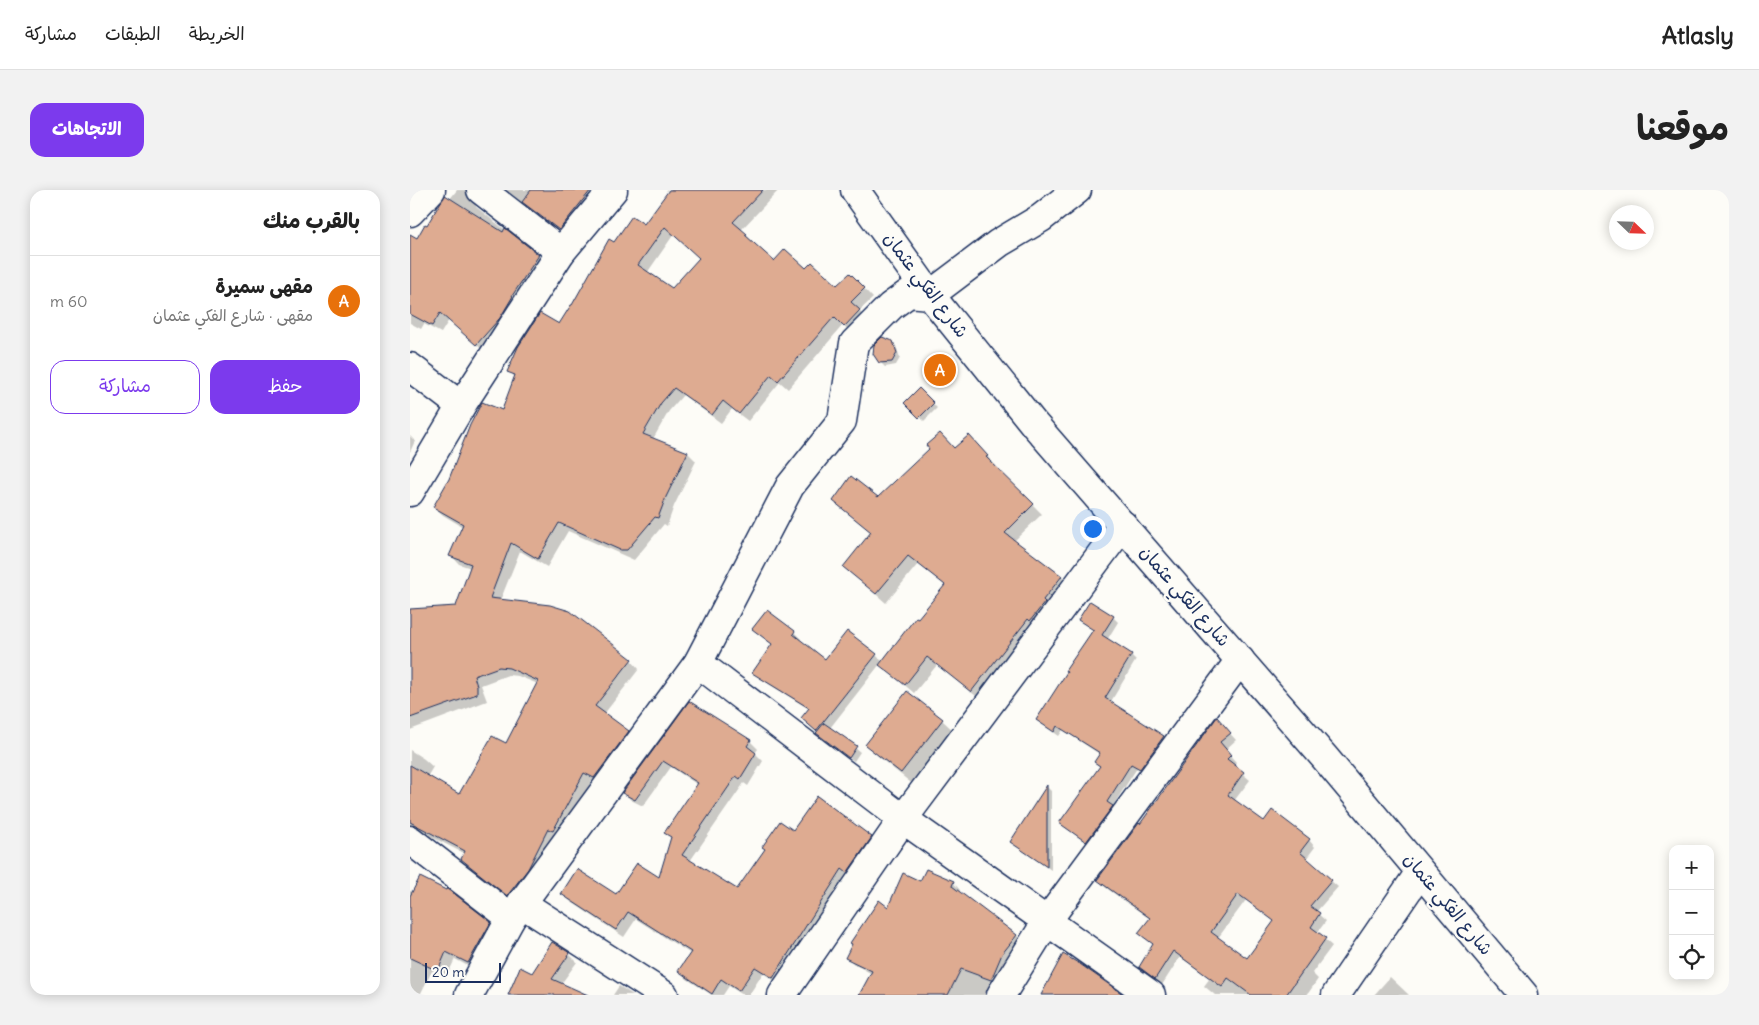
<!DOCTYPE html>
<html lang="ar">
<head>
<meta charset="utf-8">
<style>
	:root { --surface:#fff; --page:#f2f2f2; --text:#222; --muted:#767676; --line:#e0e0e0; --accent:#7c3aed }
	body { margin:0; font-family:Delius,"Playpen Sans Arabic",sans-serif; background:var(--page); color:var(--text); direction:rtl }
	.controls { position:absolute; right:15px; bottom:15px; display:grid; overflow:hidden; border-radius:10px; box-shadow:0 2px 12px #0003 }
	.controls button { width:45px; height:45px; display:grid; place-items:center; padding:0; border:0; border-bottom:1px solid var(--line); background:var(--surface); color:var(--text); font:25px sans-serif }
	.compass { position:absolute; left:1199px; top:15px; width:45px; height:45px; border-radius:50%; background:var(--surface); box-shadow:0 2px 12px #0003; rotate:113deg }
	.scale { position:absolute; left:15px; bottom:12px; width:76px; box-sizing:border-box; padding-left:5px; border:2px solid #1b2f5e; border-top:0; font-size:14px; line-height:18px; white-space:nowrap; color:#1b2f5e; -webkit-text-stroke:4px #fdfcf7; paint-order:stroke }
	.you { position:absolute; left:682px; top:338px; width:18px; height:18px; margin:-12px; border:4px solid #fff; border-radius:50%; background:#1a73e8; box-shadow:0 0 0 8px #1a73e833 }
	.badge { display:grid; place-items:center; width:32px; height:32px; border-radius:50%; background:var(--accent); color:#fff; font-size:16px; font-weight:700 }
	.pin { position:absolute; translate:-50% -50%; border:2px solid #fff; box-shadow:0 1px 5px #0006 }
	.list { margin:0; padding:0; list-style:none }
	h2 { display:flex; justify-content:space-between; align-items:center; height:65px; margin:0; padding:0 20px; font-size:21px }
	h2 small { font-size:16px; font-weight:400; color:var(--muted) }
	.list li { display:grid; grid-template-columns:32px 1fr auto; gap:15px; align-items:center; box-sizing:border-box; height:90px; padding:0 20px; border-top:1px solid var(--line) }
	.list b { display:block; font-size:19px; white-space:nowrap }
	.list p { margin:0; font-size:16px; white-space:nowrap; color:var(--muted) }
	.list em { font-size:16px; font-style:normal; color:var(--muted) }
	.actions { display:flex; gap:10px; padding:15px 20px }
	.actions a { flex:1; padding:11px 0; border:1px solid var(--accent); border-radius:15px; text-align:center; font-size:18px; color:var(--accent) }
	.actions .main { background:var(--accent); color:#fff }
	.icon { flex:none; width:28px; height:28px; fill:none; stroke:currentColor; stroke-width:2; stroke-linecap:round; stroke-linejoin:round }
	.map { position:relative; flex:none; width:1319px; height:805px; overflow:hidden; direction:ltr; border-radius:15px }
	header { display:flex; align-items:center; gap:30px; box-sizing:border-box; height:70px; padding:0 25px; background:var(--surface); border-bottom:1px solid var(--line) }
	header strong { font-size:24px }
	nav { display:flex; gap:28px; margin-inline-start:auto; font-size:18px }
	.intro { display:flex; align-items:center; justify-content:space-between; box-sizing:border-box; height:120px; padding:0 30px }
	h1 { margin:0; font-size:35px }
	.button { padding:12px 22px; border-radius:15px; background:var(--accent); color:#fff; font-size:18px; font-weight:700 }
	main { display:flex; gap:30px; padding:0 30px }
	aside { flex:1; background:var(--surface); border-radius:15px; box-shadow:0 2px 12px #0003 }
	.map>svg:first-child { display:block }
	.shadow { fill:#0003; fill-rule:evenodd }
	.building { fill:#deab91; stroke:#1b2f5e; fill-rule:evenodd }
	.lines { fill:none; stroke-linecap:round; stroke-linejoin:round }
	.minor-casing { stroke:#1b2f5e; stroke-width:31 }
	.minor { stroke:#fdfcf7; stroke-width:28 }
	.labels { text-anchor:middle; stroke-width:5; stroke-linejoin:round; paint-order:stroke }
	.street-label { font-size:18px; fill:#1b2f5e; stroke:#fdfcf7 }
</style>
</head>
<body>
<header>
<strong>Atlasly</strong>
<nav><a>الخريطة</a><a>الطبقات</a><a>مشاركة</a></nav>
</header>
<div class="intro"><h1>موقعنا</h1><a class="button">الاتجاهات</a></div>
<main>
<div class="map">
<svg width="1319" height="805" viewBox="0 0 1319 805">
	<rect width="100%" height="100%" fill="#fdfcf7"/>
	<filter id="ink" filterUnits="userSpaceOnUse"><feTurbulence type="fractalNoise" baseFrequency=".02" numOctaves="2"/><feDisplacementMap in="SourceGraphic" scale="10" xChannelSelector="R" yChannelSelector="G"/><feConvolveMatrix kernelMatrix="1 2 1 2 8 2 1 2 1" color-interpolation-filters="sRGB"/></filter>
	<g filter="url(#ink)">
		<g class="shadow">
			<polygon points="47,0 67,0 64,6 66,17 128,66 137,74 76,163 39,130 31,143 14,134 11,139 0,133 0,49 7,50"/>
			<polygon points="96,0 196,0 158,48"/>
			<path d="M256,0H367L368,1L331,40L344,53L343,54L364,73L397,80L427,97L440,84L463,108L449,121L457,129L443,144L433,135L378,199L370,192L338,231L322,219L311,233L273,205L259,221L243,249L278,263L286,271L264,316L257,336L254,334L224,370L158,341L137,377L110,361L90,411L221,470L229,479L194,524L226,551L193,596L182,590L152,649L106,713L61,678L52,669L55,664L18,645L0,641V560L14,569L23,577L17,587L49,606L97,555L128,494L108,486L98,485L71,495L77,511L0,540V446L46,417L61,378L49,374L41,365L53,337L33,325L24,317L92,221L105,187L99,181L149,136L204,53L234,36L259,3ZM264,44L291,68L262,100L237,83Z"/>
			<polygon points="482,152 486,156 490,168 486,175 475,177 470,172"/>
			<polygon points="509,200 527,218 514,231 496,213"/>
			<polygon points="0,246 5,251 0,262"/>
			<polygon points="568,256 586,276 585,277 632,324 604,351 651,387 660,396 571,510 527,475 504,503 470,474 420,538 450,562 444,571 412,547 392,528 399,519 351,489 344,483 363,454 358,421 384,442 391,449 390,451 415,471 466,465 473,472 536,396 508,374 476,413 435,377 462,343 468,308 545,260"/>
			<polygon points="703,427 708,432 697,450 721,465 726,470 700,513 753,547 758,553 736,584 727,578 702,617 707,622 682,656 651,633 691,578 685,572 691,565 653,540 649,546 627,530 684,441 670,429"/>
			<polygon points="280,513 340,551 348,559 345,563 353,571 338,596 334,593 280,671 327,701 383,642 461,648 469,655 371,795 353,783 339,805 333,805 319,796 313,805 302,805 277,789 270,781 281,764 226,729 214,747 160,711 153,704 206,706 250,689 262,648 256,643 288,595 261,577 233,616 221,610 214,603"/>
			<polygon points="532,530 546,543 505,596 470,568 457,555"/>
			<path d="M813,536L826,550L815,560L826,572L823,576L840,590L824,611L854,633L899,650L905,657L896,669L928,697L906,722L916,731L907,743L922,756L902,783L908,789L897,805H805L794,796L800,788L770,767L752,795L731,777L744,755L730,743L740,729L695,697L688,690L730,636ZM836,710L865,732L837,770L808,748Z"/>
			<polygon points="637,597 641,601 641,680 601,652"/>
			<polygon points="543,692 550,700 549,703 607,746 614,753 584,805 450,805 462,784 444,774 437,767 479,718 511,693"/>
			<polygon points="0,701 80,733 88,742 67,781 45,769 36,788 22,781 10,805 0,805"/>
			<polygon points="159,764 167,772 151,794 157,805 99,805 123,784"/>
			<polygon points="980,787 999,805 964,805"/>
			<polygon points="209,796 223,805 203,805"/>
		</g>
		<g class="building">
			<polygon points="121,0 181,0 149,40 112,12"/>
			<path d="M259,0H353L323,32L337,44L335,45L364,71L375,59L396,78L402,72L427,95L440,83L455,98L441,112L450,120L434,137L424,127L368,191L361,185L329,224L313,211L302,225L264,198L251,213L233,244L278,262L256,307L248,328L245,327L217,360H210L149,333L128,369L101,353L80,408L140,415L160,421L222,469L185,516L219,541L184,588L174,583L143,641L138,639L118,679L97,706L51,669L55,661L0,632V575L49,604L82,546L96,553L128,491L99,478L89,477L64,486L67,496V504L0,528V419L46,416L61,374L39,366L53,334L23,317L39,289L60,235L72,212L92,220L105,185L97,182L108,157L130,123L149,134L161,115H162L199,49L204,52L222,26L234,34ZM255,37L289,68L262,98L228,75Z"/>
			<polygon points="35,5 93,42 95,38 129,65 102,106 103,106 90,128 66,155 30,123 22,136 0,124 0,44 7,48 15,34 17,35"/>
			<polygon points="472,147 483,151 487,163 482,172 469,173 463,164 464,155"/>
			<polygon points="509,198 524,213 509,228 494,213"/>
			<polygon points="530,243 544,258 559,245 578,266 576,267 624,314 595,343 652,386 633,410 635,412 620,431 618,429 561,502 517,467 495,495 469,475 506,427 508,428 535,395 498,366 466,404 433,377 461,342 423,311 441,286 468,307 519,259 516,255"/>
			<polygon points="680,411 704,426 692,445 722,464 695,508 754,546 730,579 721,574 697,612 703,616 676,652 649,633 690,576 684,572 690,563 647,536 644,542 626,530 657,482 655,481 683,440 685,441 668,430"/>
			<polygon points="357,420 385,441 383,444 415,469 437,441 467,464 406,541 391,528 399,518 342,483 362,454 342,439"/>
			<polygon points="497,501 533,529 491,583 455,555"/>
			<polygon points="279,511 341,550 337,556 346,563 330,589 326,586 272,665 327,699 355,659 352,657 370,631 383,640 407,606 462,647 437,683 432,679 363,788 345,777 329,801 311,789 302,804 268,781 281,762 218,722 206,740 151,704 167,679 206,704 227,673 249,687 261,647 254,643 288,593 253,571 225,610 212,603"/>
			<path d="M807,527L821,543L810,552L821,565L817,569L834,582L818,605L854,631L862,620L900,649L890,662L922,690L900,716L910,723L901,737L916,748L876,805H841L818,788L812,797L763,761L745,789L729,777L743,754L728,743L740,728L687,690L729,633L730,634ZM828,704L864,731L837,768L801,742Z"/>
			<polygon points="414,533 447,556 439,568 406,543"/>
			<polygon points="637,595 637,677 600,652"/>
			<polygon points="516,679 544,691 542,696 607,745 592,764 581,790 551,779 538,805 449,805 462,781 435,768 442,754 440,753 469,710 478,717 493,683 510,691"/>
			<polygon points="10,687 36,700 37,698 81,732 58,773 36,762 28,781 0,768 0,706"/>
			<polygon points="142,752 160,763 142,789 178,805 98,805 110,777 122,783"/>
			<polygon points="653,764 670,774 714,805 631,805"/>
		</g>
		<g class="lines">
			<g class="minor-casing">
				<g id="minor">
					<polyline points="71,0 151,62"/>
					<polyline points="445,0 520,105 624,234 915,568 1114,805"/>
					<polyline points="0,22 21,0"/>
					<polyline points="0,177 51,216"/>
					<polyline points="0,302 51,216 151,62 203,0"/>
					<polyline points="288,473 493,629 741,805"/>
					<polyline points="0,650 101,728"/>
					<polyline points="111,713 254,805"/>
					<polyline points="59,805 101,728 288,473 380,296 432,231 444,153 481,116 499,103 520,105 589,53 631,28 667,0"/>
					<polyline points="372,805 493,629 713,335"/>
					<polyline points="591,805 637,731 830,470"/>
					<polyline points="926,805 1010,682"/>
				</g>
			</g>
			<use href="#minor" class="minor"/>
		</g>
	</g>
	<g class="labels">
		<g class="street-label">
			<text transform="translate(516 95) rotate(53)" y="6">شارع الفكي عثمان</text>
			<text transform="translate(775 406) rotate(49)" y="6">شارع الفكي عثمان</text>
			<text transform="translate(1038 714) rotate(50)" y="6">شارع الفكي عثمان</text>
		</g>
	</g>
</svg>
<div class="controls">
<button>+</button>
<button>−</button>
<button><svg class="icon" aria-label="locate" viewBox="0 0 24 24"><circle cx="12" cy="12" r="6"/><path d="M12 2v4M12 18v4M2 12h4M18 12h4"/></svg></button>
</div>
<svg class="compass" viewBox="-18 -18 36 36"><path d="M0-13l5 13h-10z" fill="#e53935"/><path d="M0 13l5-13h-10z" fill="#767676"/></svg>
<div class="scale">20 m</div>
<div class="you"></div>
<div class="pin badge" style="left:530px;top:180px;background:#e8710a">A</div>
</div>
<aside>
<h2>بالقرب منك<small></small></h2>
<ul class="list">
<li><span class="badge" style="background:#e8710a">A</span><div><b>مقهى سميرة</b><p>مقهى · شارع الفكي عثمان</p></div><em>60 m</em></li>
</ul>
<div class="actions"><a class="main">حفظ</a><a>مشاركة</a></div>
</aside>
</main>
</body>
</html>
